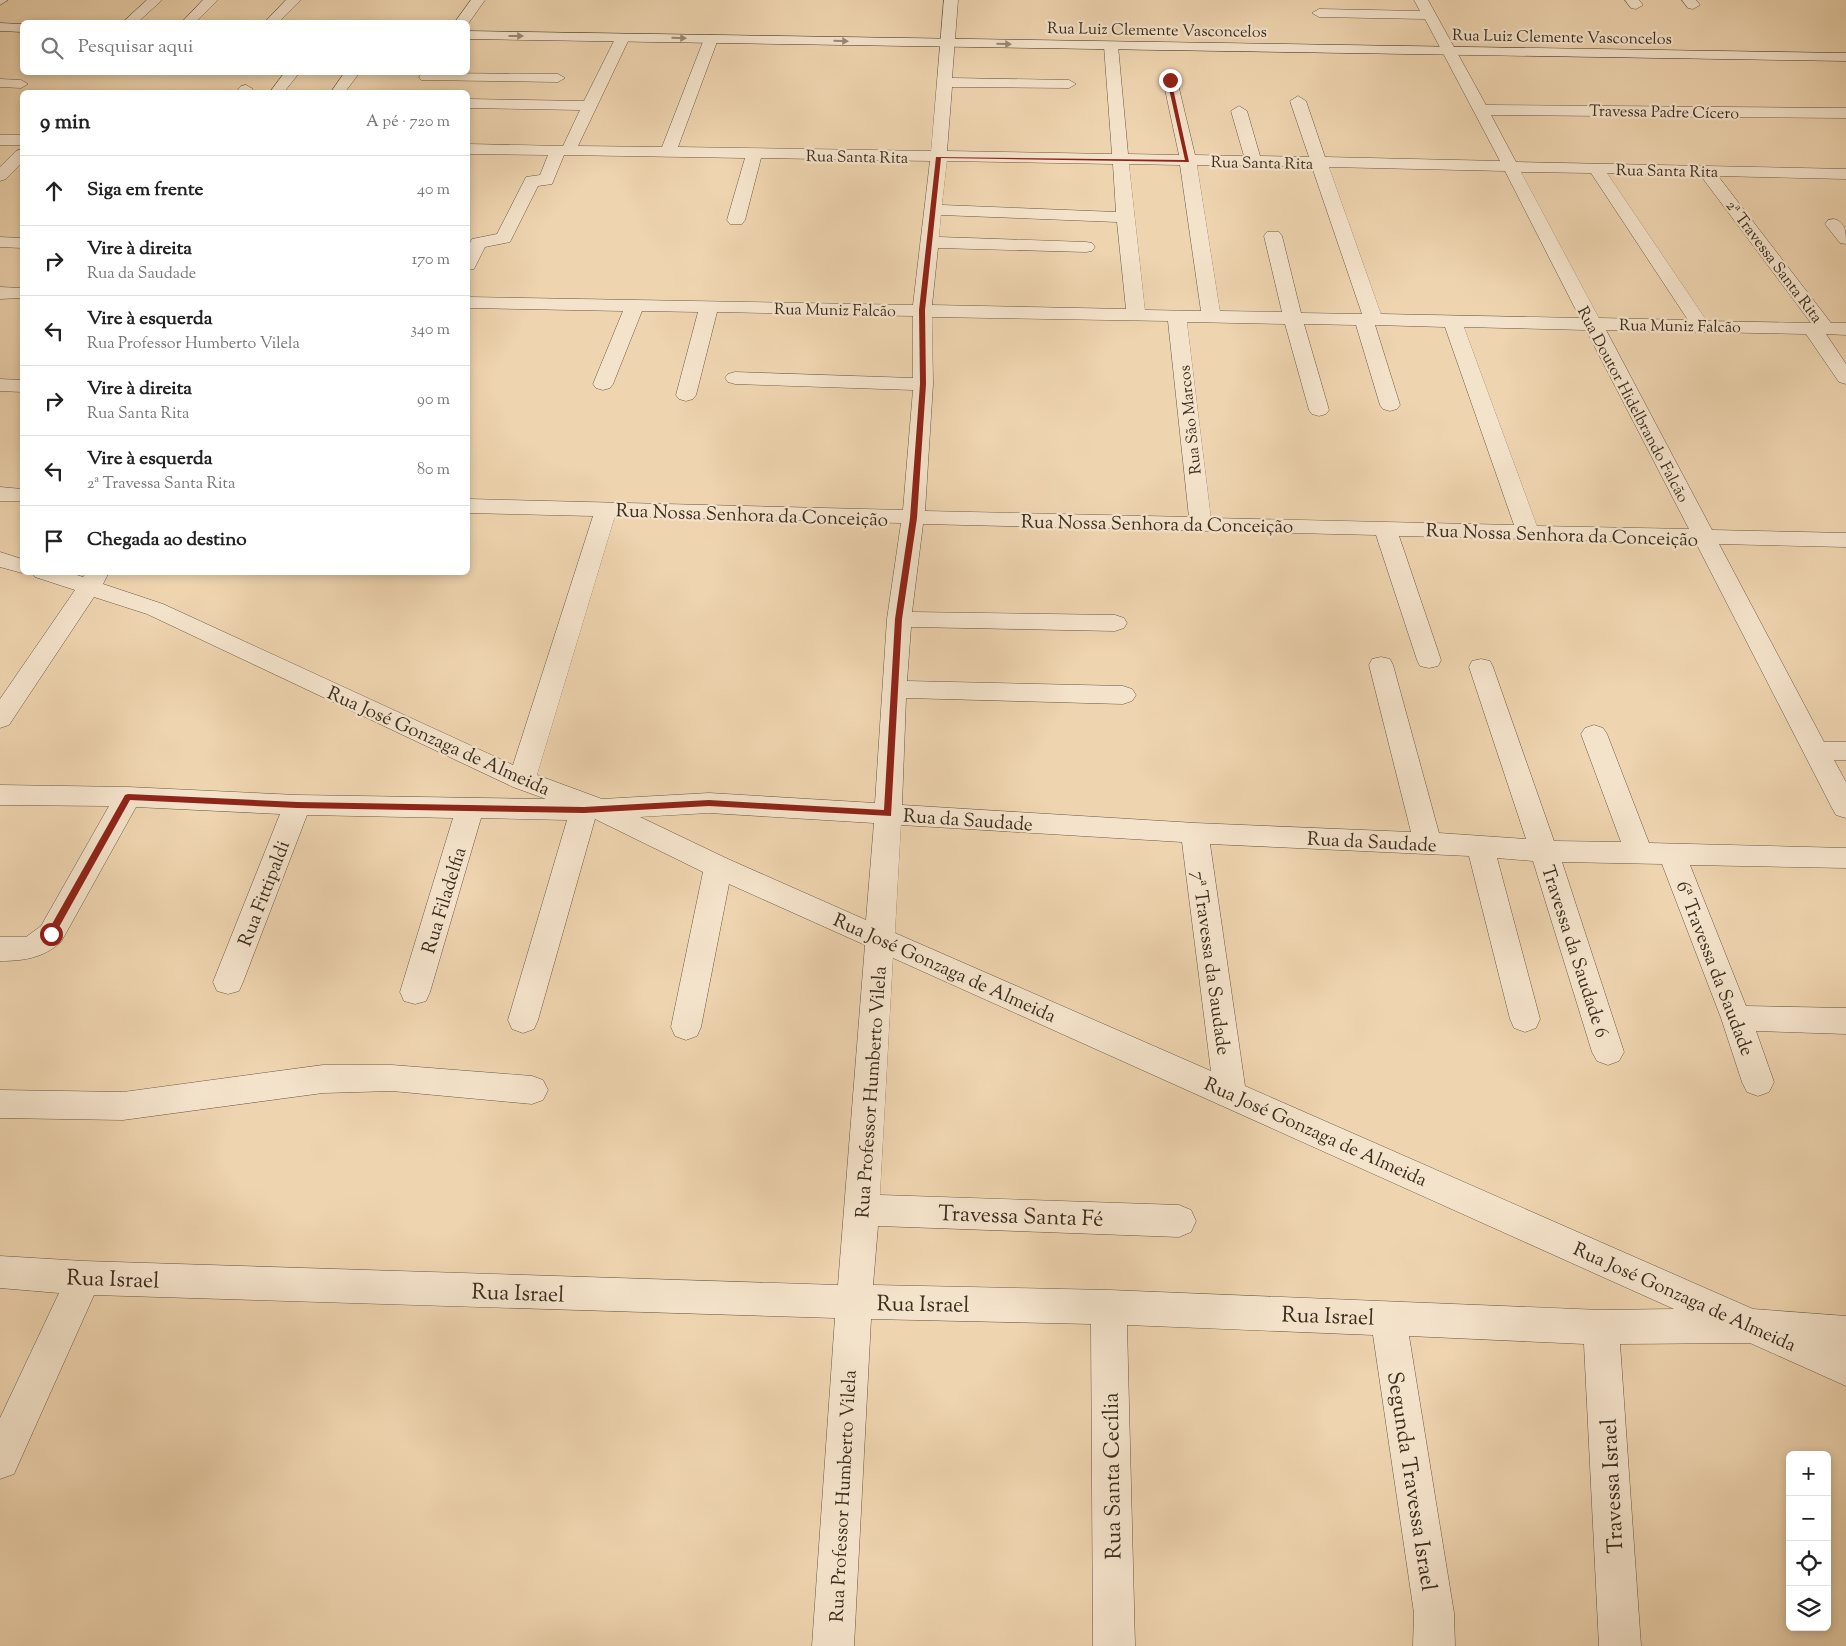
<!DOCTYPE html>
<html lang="pt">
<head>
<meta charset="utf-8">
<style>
	:root { --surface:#fff; --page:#f2f2f2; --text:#222; --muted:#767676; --line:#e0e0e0 }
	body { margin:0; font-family:"Sorts Mill Goudy",serif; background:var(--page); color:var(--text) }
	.controls { position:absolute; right:15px; bottom:15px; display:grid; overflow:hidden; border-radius:8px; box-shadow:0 2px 8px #0003 }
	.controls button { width:45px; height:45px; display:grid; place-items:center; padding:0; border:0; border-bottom:1px solid var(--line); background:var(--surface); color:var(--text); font:25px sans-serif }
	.stop { position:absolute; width:15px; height:15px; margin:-11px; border:4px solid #8f2418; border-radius:50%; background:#fff }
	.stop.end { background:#8f2418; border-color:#fff; box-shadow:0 1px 5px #0008 }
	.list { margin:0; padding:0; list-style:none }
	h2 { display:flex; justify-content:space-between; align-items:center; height:65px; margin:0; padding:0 20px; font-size:21px }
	h2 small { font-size:16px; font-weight:400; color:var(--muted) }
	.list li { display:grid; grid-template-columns:32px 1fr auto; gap:15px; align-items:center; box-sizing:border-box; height:70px; padding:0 20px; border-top:1px solid var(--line) }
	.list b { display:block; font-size:19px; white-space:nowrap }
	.list p { margin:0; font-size:16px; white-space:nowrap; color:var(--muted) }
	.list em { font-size:16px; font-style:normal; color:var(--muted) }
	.icon { flex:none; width:28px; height:28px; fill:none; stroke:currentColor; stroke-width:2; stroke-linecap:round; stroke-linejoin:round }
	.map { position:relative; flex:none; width:1846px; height:1646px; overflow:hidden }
	.search { position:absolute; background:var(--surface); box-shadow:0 2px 8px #0003; left:20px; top:20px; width:450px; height:55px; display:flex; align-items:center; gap:12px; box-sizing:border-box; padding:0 18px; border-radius:8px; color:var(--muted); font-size:19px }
	.panel { position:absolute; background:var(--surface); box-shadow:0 2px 8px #0003; left:20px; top:90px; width:450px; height:485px; border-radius:8px }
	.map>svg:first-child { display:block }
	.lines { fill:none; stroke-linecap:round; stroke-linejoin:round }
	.street-casing { stroke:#685844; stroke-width:1 }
	.secondary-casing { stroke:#3b2f20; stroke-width:1 }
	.street { fill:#f4e3cb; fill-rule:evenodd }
	.secondary { fill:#f4e3cb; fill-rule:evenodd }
	.oneway { fill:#988976 }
	.route { fill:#8f2418 }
	.labels { text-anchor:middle; stroke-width:4.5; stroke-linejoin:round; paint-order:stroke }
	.far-street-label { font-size:16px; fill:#3b2f20; stroke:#f4e3cb }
	.street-label { font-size:19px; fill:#3b2f20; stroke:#f4e3cb }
	.near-street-label { font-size:22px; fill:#3b2f20; stroke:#f4e3cb }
</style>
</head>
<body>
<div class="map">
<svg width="1846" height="1646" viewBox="0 0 1846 1646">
	<rect width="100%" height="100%" fill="#eed4af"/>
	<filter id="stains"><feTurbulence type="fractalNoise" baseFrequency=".004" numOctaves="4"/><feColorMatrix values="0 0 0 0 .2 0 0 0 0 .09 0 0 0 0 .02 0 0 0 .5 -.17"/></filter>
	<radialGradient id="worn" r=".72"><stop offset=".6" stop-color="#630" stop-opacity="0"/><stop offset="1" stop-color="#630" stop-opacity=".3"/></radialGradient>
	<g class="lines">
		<g class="street-casing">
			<g id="street">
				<polygon points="147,0 162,0 138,22 123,22"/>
				<polygon points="203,0 218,0 196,22 182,22"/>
				<polygon points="286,0 301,0 279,22 265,22"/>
				<polygon points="471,0 485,0 468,24 455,22"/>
				<path d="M944,0H958L952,78L1069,80L1076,84L1069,88L952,87L947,151L1112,154L1104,46L1111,42L1118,46L1128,154L1179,155L1163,80L1170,76L1177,80L1195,155L1244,156L1231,111L1239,106L1247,111L1260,156L1309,157L1290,101L1298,96L1306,101L1325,157L1500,161L1425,19L1319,17L1312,13L1319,9L1420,11L1414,0H1428L1486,105L1846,108V118L1491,115L1516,162L1846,169V179L1718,176L1831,323H1846V335L1826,334L1846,364V384L1839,382L1806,334L1606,330L1712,530L1846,533V547L1719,544L1824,742H1846V760H1834L1846,782V818L1836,815L1832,808L1696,543L1399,536L1441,660L1438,666L1429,668L1420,666L1417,660L1376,535L923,524L912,612L1115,615L1124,618L1127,623L1124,628L1115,631L911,627L907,681L1123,686L1132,689L1136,695L1132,701L1123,704L906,698L902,805L1195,823L1411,832L1369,665L1372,659L1381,657L1390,659L1393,665L1439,833L1526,839L1469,667L1472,661L1481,659L1490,661L1493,667L1554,841L1621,842L1581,734L1585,728L1594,725L1603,728L1607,734L1649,843L1846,848V868L1690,865L1746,1006L1846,1008V1034L1756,1031L1774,1082L1769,1092L1758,1096L1747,1092L1742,1082L1721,1018L1662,864L1562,862L1624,1052L1619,1061L1608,1065L1597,1061L1592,1052L1533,861L1497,858L1540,1019L1536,1028L1525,1032L1514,1028L1510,1019L1469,856L1210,844L1245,1086L1753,1309L1846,1316V1386L1750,1343L1620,1344L1641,1646H1599L1584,1344L1409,1336L1454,1613L1455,1646H1413L1414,1613L1373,1335L1127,1325L1135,1646H1093L1091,1324L871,1319L854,1646H812L835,1318L94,1295L14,1474L0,1479V1418L59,1293L0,1288V1256L84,1261L838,1285L865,945L729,884L701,1027L697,1036L686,1040L675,1036L671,1027L703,872L595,819L538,1020L534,1029L523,1033L512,1029L508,1020L567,820L481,818L430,992L426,1001L415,1004L404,1001L400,992L453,818L307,815L243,982L239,991L228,994L217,991L213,982L280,814L136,807L61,942C43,958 24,961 0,961V937H26L41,926L109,806L0,805V785L128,787L297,795L546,799L513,787L147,614L94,597L9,725L0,728V699L75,590L35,577L32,572H68L83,577L87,572H109L103,584L163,604L513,765L593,516L468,513V499L903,510L913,390L735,384L728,382L725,378L728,374L735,372L913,378V316L717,312L696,395L693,399L686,401L679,399L676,395L698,312L642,311L613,384L610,388L603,390L596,388L593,384L623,311L468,308V297L913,305L930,161L761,158L745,220L742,224H730L727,220L745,158L564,155L552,184L538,186L510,242L485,247L474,269L468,270V247L472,239L497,234L524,181L526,177L540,175L548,155L468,154V144L563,146L580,110L468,108V99L584,101L616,37L618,34H628L630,37L578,146L662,147L704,39L711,35L718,39L678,147L931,151ZM947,161L1113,164L1116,212L942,205ZM1129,164L1180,165L1201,311L1145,310ZM1197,165L1312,167L1362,314L1301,313L1282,236L1279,232H1267L1264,236L1282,312L1220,311ZM1329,167L1505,171L1580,318L1381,314ZM1521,172L1591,173L1688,320L1599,318ZM1607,173L1701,176L1811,323L1707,321ZM941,215L1117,222L1126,309L932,305L938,248L1086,252L1092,251L1095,247L1092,243L1086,242L939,237ZM932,317L1168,321L1189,517L925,511L933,384ZM1187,322L1285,324L1309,410L1312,414L1319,416L1326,414L1329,410L1304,324L1356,325L1380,405L1383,409L1390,411L1397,409L1400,405L1375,325L1445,327L1514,525L1211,518ZM1464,327L1586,330L1689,529L1537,526ZM615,516L901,523L887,619L875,803L709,793L602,799L537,775ZM709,813L874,823L866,920L728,859L640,817ZM901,825L1182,842L1211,1071L895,933ZM893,958L1674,1309L1601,1310L1109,1290L873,1285L878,1226L1179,1237L1191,1232L1196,1221L1191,1210L1179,1205L880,1195Z"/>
				<polygon points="1625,0 1639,0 1643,5 1636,9 1631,8"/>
				<polygon points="1682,0 1696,0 1700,5 1693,9 1688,8"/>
				<polygon points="285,72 300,72 284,92 270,92"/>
				<polygon points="345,72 360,72 345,92 331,92"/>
				<polygon points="426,73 558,74 565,78 558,82 421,80 419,77 421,74"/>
				<polygon points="0,79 21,80 28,84 21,88 0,87"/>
				<polygon points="246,85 253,89 251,92 236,92 241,86"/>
				<rect x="0" y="135" width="22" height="10"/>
				<polygon points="22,149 22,163 6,179 0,181 0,167 16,151"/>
				<path d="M1834,219C1846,222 1846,233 1846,244L1840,243L1825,224L1828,220Z"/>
				<polygon points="0,237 22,238 22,248 0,247"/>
				<polygon points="0,287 22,288 22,298 0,299"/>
				<polygon points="0,379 22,380 22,392 0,391"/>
				<polygon points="0,487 22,489 22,501 0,501"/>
				<polygon points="0,552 22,559 22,572 24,572 22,573 0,567"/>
				<polygon points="323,1065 392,1065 532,1076 543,1080 548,1090 543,1100 532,1104 392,1091 323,1093 123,1120 0,1118 0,1090 123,1092"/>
			</g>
		</g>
		<g class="secondary-casing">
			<g id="secondary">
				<polygon points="0,0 8,0 0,5"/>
				<polygon points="0,23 22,24 22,32 0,31"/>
				<polygon points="468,31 1846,53 1846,61 468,39"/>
			</g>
		</g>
		<use href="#street" class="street"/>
		<use href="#secondary" class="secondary"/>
	</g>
	<defs><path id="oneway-solid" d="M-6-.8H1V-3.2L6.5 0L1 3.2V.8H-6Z" transform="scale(1.25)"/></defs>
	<g class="oneway">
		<use href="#oneway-solid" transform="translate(516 36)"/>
		<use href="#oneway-solid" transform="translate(679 38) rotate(1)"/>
		<use href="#oneway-solid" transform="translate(841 41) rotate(1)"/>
		<use href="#oneway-solid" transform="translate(1004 44) rotate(1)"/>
	</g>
	<polygon class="route" points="1171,79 1189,162 941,158 925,310 926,384 917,518 902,619 891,816 709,806 584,813 297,808 130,800 54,936 48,936 48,931 125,795 128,794 297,802 584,807 709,800 884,810 895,619 910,518 920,384 919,310 936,157 1185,160 1167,80"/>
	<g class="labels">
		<g class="far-street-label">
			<text transform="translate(1157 29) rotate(1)" y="6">Rua Luiz Clemente Vasconcelos</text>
			<text transform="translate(1562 36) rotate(1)" y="6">Rua Luiz Clemente Vasconcelos</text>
			<text transform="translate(1664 111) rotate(1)" y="6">Travessa Padre Cícero</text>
			<text transform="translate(857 156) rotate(1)" y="6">Rua Santa Rita</text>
			<text transform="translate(1262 162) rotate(1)" y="6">Rua Santa Rita</text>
			<text transform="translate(1667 170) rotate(1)" y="6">Rua Santa Rita</text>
			<text transform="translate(1775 261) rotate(53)" y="6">2ª Travessa Santa Rita</text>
			<text transform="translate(835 309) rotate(1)" y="6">Rua Muniz Falcão</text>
			<text transform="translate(1680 325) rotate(1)" y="6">Rua Muniz Falcão</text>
			<text transform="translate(1634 404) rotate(62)" y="6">Rua Doutor Hidelbrando Falcão</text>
			<text transform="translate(1189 420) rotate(-96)" y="6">Rua São Marcos</text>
		</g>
		<g class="street-label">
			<text transform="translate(752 514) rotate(2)" y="7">Rua Nossa Senhora da Conceição</text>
			<text transform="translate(1157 523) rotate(1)" y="7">Rua Nossa Senhora da Conceição</text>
			<text transform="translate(1562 534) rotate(2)" y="7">Rua Nossa Senhora da Conceição</text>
			<text transform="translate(439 740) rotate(24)" y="7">Rua José Gonzaga de Almeida</text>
			<text transform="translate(968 819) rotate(4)" y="7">Rua da Saudade</text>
			<text transform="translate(1372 841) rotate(3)" y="7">Rua da Saudade</text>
			<text transform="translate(263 893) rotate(-69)" y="7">Rua Fittipaldi</text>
			<text transform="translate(443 900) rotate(-73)" y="7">Rua Filadelfia</text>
			<text transform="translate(1576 951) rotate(72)" y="7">Travessa da Saudade 6</text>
			<text transform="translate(1212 963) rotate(82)" y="7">7ª Travessa da Saudade</text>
			<text transform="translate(945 967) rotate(24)" y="7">Rua José Gonzaga de Almeida</text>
			<text transform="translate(1716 968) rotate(69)" y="7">6ª Travessa da Saudade</text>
			<text transform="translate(870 1092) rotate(-86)" y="7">Rua Professor Humberto Vilela</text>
			<text transform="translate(1316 1131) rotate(24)" y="7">Rua José Gonzaga de Almeida</text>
			<text transform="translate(1685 1296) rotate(24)" y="7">Rua José Gonzaga de Almeida</text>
			<text transform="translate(842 1496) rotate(-87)" y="7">Rua Professor Humberto Vilela</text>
		</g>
		<g class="near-street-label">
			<text transform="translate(1021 1215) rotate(2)" y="8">Travessa Santa Fé</text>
			<text transform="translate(113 1278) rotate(2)" y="8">Rua Israel</text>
			<text transform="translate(518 1292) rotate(2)" y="8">Rua Israel</text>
			<text transform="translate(923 1303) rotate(1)" y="8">Rua Israel</text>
			<text transform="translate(1328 1315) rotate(2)" y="8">Rua Israel</text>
			<text transform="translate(1111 1476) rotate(-91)" y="8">Rua Santa Cecília</text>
			<text transform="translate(1413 1481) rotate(81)" y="8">Segunda Travessa Israel</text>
			<text transform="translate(1611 1486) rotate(-93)" y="8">Travessa Israel</text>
		</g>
	</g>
	<rect width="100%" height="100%" filter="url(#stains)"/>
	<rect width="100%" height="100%" fill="url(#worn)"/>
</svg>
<div class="controls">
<button>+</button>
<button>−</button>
<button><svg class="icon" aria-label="locate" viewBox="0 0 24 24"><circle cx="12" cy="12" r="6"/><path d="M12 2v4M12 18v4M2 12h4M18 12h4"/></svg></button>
<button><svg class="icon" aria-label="layers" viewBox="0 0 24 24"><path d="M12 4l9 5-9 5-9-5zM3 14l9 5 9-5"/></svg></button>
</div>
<div class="stop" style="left:51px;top:934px"></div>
<div class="stop end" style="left:1170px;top:80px"></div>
<div class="search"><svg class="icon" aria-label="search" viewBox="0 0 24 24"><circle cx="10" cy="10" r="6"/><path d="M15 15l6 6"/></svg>Pesquisar aqui</div>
<section class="panel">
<h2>9 min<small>A pé · 720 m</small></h2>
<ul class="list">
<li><svg class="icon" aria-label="ahead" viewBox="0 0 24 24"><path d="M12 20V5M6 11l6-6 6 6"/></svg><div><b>Siga em frente</b></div><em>40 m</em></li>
<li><svg class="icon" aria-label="right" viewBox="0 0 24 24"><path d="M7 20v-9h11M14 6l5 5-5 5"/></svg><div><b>Vire à direita</b><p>Rua da Saudade</p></div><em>170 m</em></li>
<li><svg class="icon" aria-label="left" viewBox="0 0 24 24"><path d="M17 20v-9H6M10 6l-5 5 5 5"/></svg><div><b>Vire à esquerda</b><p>Rua Professor Humberto Vilela</p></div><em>340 m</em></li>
<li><svg class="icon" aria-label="right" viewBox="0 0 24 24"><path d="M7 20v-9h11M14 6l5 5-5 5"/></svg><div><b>Vire à direita</b><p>Rua Santa Rita</p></div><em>90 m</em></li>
<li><svg class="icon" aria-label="left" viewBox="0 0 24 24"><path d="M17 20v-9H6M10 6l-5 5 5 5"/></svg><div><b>Vire à esquerda</b><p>2ª Travessa Santa Rita</p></div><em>80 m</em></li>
<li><svg class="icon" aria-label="arrive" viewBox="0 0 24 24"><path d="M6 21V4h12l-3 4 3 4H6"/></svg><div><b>Chegada ao destino</b></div></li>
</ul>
</section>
</div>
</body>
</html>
